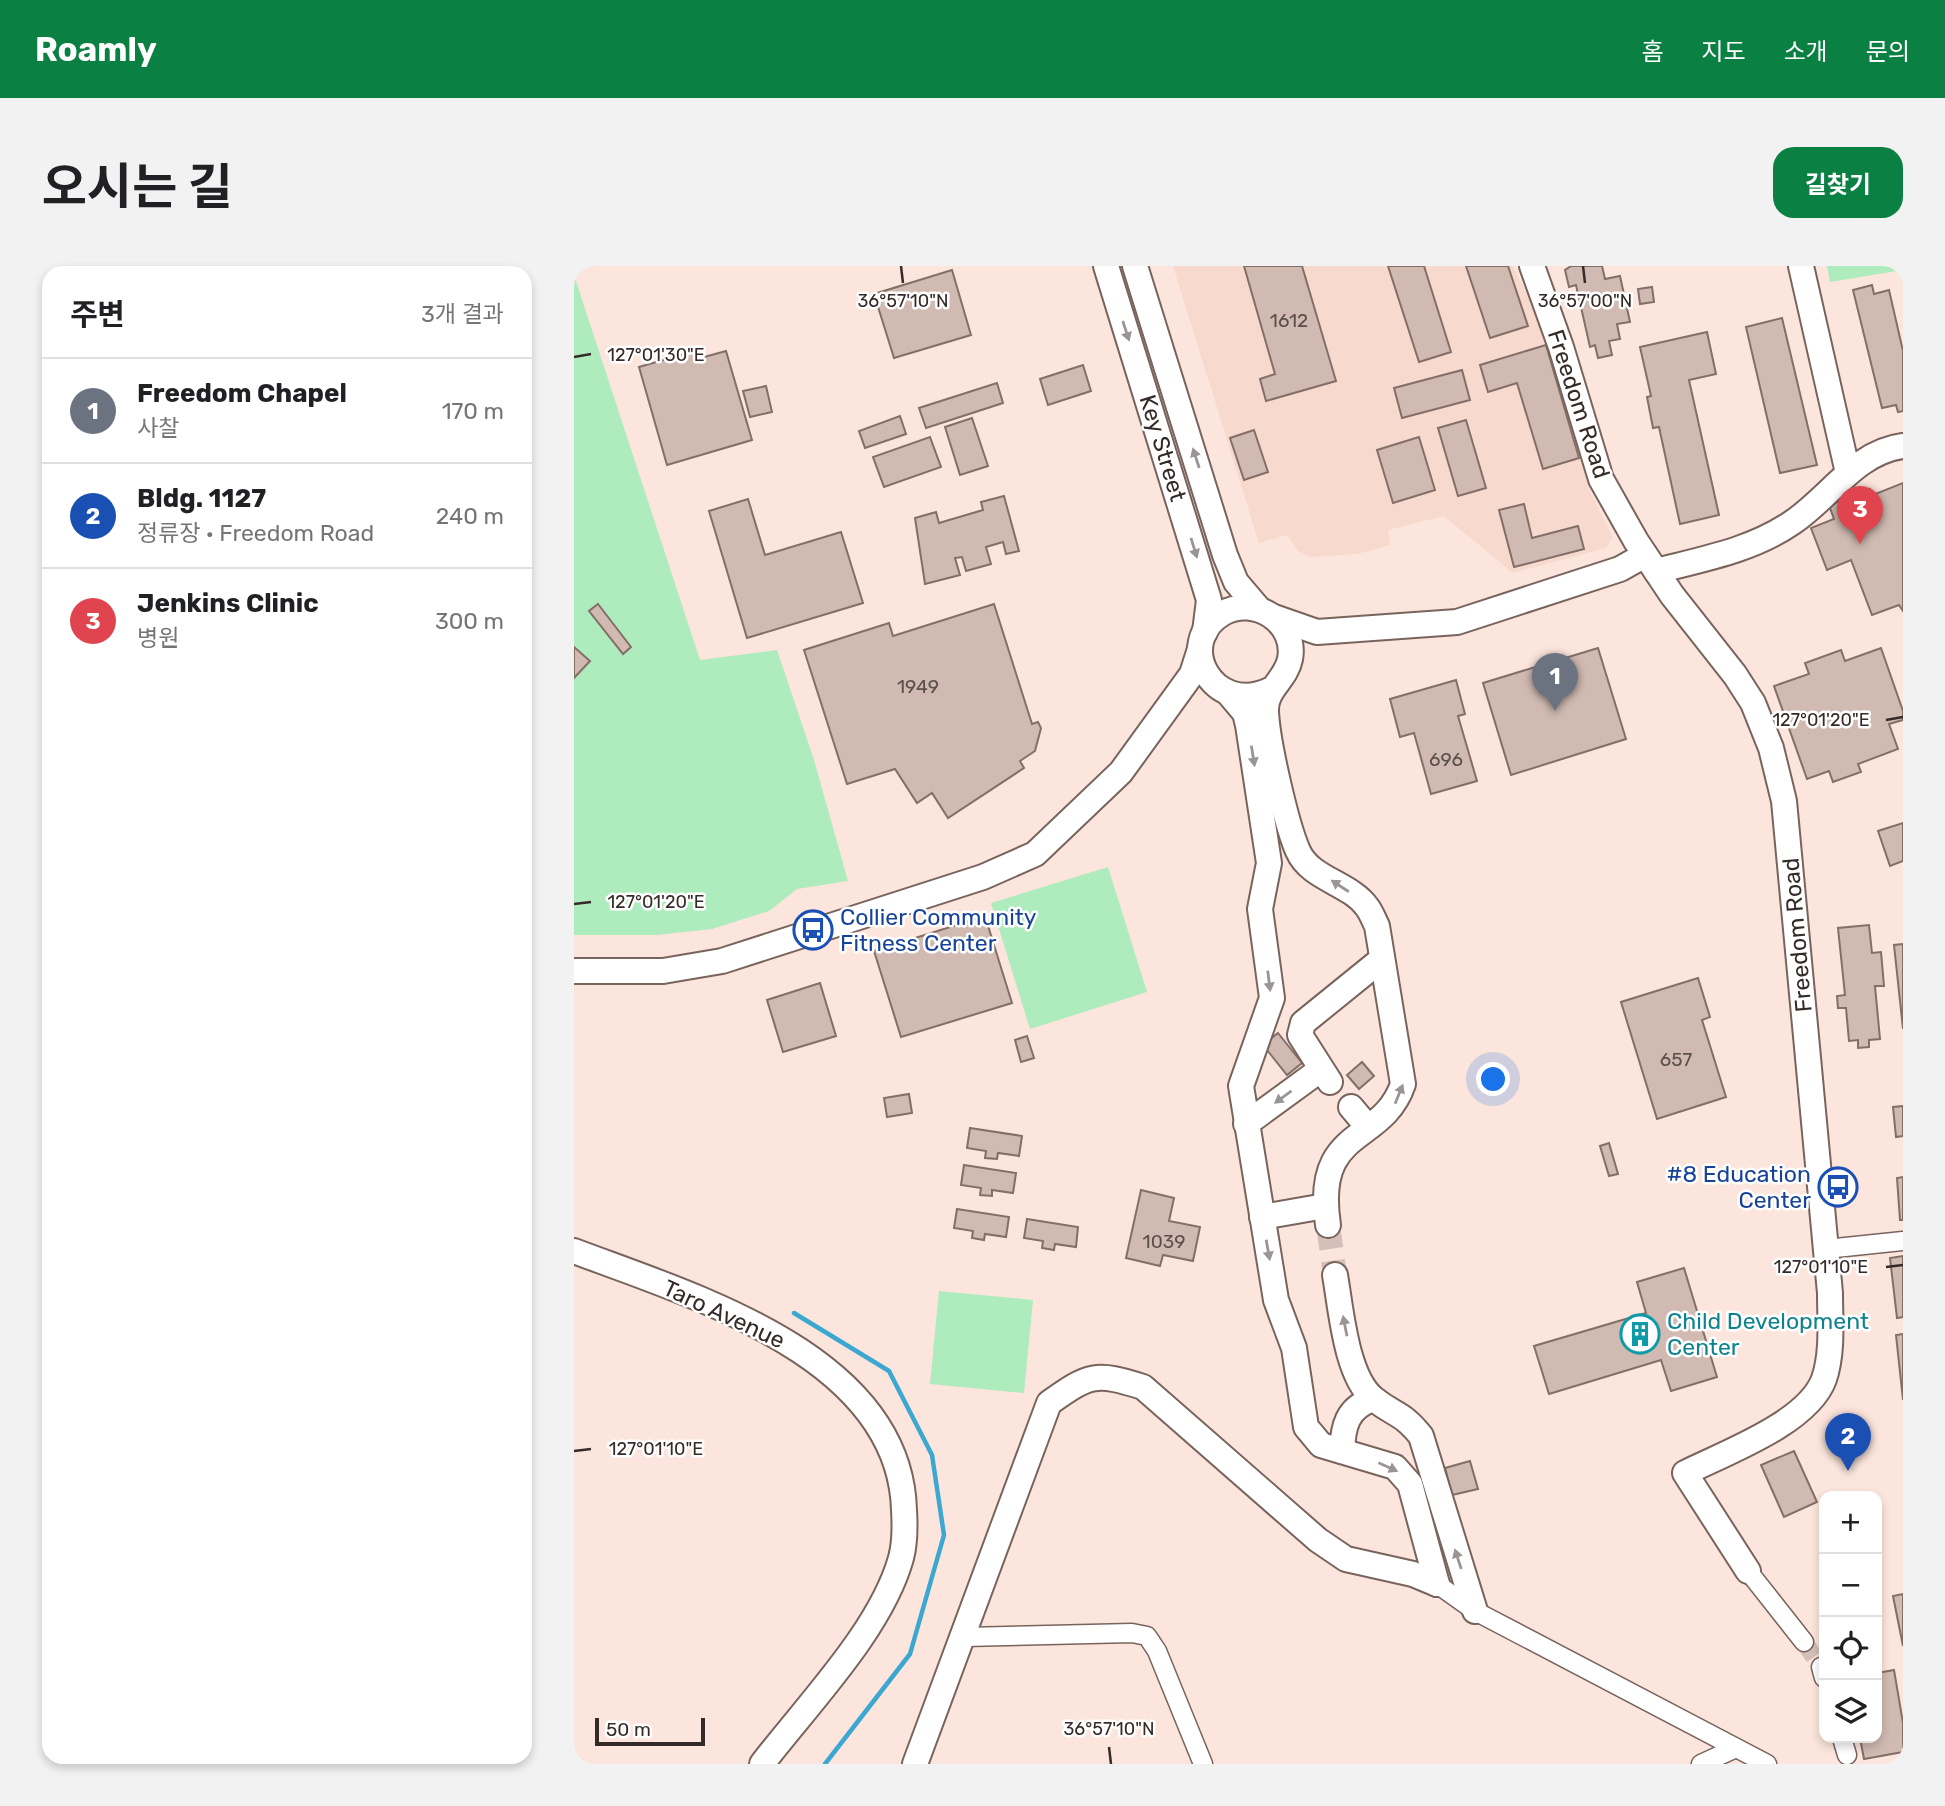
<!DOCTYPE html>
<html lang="ko">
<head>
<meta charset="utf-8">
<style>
	:root { --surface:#fff; --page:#f2f2f2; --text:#202124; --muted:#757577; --line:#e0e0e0; --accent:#0b8043 }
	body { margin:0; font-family:Rubik,"Noto Sans KR",sans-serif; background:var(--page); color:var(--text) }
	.controls { position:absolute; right:21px; bottom:21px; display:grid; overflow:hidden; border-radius:14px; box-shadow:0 4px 10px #0003 }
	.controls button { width:63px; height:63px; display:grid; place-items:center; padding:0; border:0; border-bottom:2px solid var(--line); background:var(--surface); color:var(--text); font:35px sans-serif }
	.scale { position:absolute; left:21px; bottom:18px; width:110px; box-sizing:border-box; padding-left:7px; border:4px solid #342b28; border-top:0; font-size:19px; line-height:24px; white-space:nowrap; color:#342b28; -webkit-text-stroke:5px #fff; paint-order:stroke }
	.you { position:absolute; left:920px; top:814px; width:24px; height:24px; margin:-18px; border:5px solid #fff; border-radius:50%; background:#1a73e8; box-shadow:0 0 0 10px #1a73e833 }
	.badge { display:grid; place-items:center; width:46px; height:46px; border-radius:50%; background:var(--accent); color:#fff; font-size:23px; font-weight:700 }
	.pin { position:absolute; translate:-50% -58px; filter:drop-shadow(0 2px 4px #0008) }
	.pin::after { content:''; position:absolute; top:37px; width:24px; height:21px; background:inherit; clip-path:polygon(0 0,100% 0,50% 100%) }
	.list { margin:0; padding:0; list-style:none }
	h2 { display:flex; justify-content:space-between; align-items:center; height:91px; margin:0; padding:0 28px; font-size:30px }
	h2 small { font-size:23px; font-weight:400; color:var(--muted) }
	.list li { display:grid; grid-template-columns:46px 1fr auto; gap:21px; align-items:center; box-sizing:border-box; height:105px; padding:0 28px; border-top:2px solid var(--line) }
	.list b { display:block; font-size:26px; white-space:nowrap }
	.list p { margin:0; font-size:23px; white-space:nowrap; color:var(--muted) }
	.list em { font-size:23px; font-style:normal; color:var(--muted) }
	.icon { flex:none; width:38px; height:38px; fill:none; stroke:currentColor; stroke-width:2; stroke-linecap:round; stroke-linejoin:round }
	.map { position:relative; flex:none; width:1329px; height:1498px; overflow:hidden; border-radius:21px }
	header { display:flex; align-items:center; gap:42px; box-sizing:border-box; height:98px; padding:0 35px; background:var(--accent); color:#fff }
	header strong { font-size:33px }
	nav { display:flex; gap:38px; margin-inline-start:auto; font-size:24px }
	.intro { display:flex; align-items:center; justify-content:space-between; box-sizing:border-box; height:168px; padding:0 42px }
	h1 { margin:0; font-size:49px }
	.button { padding:18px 32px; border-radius:21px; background:var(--accent); color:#fff; font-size:24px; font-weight:700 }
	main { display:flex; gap:42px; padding:0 42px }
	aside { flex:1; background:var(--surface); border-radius:21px; box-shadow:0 4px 10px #0003 }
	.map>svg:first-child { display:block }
	.built { fill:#f8d9cd }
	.green { fill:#aeebbd }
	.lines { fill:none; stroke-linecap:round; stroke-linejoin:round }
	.stream { stroke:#3ba8d2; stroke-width:4.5 }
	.building { fill:#d0bab2; stroke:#836f68; stroke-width:2 }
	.street-tunnel { stroke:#d4c0b8; stroke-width:18; stroke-dasharray:18 9; stroke-linecap:butt }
	.secondary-tunnel { stroke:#d4c0b8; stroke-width:24; stroke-dasharray:24 12; stroke-linecap:butt }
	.street-casing { stroke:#78645d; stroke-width:21 }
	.secondary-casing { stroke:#78645d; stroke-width:28 }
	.street { stroke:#fff; stroke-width:18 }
	.secondary { stroke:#fff; stroke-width:24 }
	.oneway { fill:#9a9594 }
	.ticks { fill:none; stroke:#342b28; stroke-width:2.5 }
	.labels { text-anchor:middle; stroke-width:5; stroke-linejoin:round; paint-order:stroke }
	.number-label { font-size:19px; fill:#5b4f4a }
	.street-label { font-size:23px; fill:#342b28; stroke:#fff }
	.transit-label { font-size:23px; fill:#164399; stroke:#fff; text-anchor:start }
	.culture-label { font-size:23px; fill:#0d838f; stroke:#fff; text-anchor:start }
	.ticks-label { font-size:18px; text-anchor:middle; fill:#342b28; stroke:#fff; stroke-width:5; stroke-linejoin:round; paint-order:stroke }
</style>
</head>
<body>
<header>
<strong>Roamly</strong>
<nav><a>홈</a><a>지도</a><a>소개</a><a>문의</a></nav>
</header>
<div class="intro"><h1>오시는 길</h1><a class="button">길찾기</a></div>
<main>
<aside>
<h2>주변<small>3개 결과</small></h2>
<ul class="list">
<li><span class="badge" style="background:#6b7280">1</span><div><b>Freedom Chapel</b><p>사찰</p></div><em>170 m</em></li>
<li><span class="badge" style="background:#1a4fb4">2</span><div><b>Bldg. 1127</b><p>정류장 · Freedom Road</p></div><em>240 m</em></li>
<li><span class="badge" style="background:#e0444e">3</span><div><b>Jenkins Clinic</b><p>병원</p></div><em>300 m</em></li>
</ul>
</aside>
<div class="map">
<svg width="1329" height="1498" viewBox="0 0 1329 1498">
	<rect width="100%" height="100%" fill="#fce5dc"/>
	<polygon class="built" points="599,0 939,0 964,50 1016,225 1039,271 1032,282 939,307 870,250 814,264 816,279 783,288 737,291 724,285 713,269 685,277"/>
	<g class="green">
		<polygon points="1253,0 1329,0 1329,4 1256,16"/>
		<polygon points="0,9 126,394 203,384 240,494 274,615 223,623 195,645 138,663 83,669 0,669"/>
		<polygon points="534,601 573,726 456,763 417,637"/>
		<polygon points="365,1025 459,1034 450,1127 356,1118"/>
	</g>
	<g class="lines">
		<polyline class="stream" points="220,1047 315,1105 358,1189 370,1269 336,1388 251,1498"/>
	</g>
	<g class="building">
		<polygon points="670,0 728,0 762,115 692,135 686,113 701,108"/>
		<polygon points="814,0 850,0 877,86 845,96"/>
		<polygon points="892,0 934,0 954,60 916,72"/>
		<polygon points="997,0 1028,0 1031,13 1046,10 1056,56 1043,58 1046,73 1035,75 1038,89 1024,92 1021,79 1016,81 1002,19 995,21 991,4"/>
		<polygon points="378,4 397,69 320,92 300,28"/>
		<polygon points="1298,19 1300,28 1315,24 1329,85 1329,145 1324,146 1322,139 1308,142 1279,24"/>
		<polygon points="1078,21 1080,36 1066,38 1064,23"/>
		<polygon points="1208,52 1243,199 1206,207 1172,61"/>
		<polygon points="1133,66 1142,108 1115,114 1145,249 1106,258 1085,161 1079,162 1073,131 1077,130 1066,81"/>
		<polygon points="972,79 1005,192 969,203 943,117 914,126 906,99"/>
		<polygon points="128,83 130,91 152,85 178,174 93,199 65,101"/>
		<polygon points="509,99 517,125 474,139 466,113"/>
		<polygon points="888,104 896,134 828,152 820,122"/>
		<polygon points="423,117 429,137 352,162 345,142"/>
		<polygon points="192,120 198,146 176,151 169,125"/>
		<polygon points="326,150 332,168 291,182 285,165"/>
		<polygon points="398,152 414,200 386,209 371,161"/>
		<polygon points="892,154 912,222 884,230 864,162"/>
		<polygon points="680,164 694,206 670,214 656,172"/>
		<polygon points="356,171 367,201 310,221 299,191"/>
		<polygon points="845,171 861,224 819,237 803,184"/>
		<polygon points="1329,217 1329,345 1325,339 1298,349 1277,294 1253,304 1237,262 1260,253 1255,239 1296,223 1299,229"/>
		<polygon points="430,230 445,285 432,288 429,276 412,281 417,298 392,305 388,291 381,292 386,309 351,318 341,252 362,246 365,257 409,244 407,236"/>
		<polygon points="174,233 191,289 267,266 289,337 173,372 135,245"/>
		<polygon points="950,238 958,272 1004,260 1010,283 940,301 925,244"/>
		<polygon points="24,338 57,381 49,388 15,345"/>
		<polygon points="420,338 458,458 464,456 467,462 461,485 446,495 450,502 374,552 358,527 343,537 321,503 273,518 230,384 315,357 319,370"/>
		<polygon points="0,381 16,395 0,412"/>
		<polygon points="1024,382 1052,473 937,509 909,417"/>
		<polygon points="1307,382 1329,445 1329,454 1315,458 1324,483 1284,498 1287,506 1259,516 1255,505 1233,513 1200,420 1235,408 1231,397 1267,384 1271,395"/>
		<polygon points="882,414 891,448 884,450 903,515 857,528 840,467 826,471 816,433"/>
		<polygon points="1329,557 1329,595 1316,600 1304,565"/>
		<polygon points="411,650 438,737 327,771 300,685"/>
		<polygon points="1295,659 1298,687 1307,686 1310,720 1301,720 1306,773 1295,774 1295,781 1284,782 1284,774 1275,775 1272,742 1264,742 1263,730 1271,729 1264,662"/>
		<polygon points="1329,678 1329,763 1320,679"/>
		<polygon points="1124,712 1136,751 1128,754 1152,831 1083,853 1047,736"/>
		<polygon points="246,717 262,770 209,786 193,734"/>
		<polygon points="704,767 728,797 713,809 689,779"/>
		<polygon points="453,770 460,792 447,796 441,774"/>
		<polygon points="788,796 800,810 785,823 773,809"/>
		<polygon points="335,828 338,847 313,851 310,832"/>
		<polygon points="1329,840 1329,870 1322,871 1319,841"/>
		<polygon points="396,862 448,870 445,890 424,887 423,893 411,892 412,885 393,882"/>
		<polygon points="1035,877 1044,908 1035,910 1026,880"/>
		<polygon points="390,899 442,907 439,927 418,924 418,930 406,929 407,922 387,919"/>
		<polygon points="1329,911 1329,954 1326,954 1323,912"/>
		<polygon points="567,924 600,932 595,955 626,961 619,995 589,989 586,1000 552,992"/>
		<polygon points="383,943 435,951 432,971 411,968 410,974 398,972 399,965 380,962"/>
		<polygon points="453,953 504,961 502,981 481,978 480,984 468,982 469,975 450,972"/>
		<polygon points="1329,990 1329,1051 1323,1052 1316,992"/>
		<polygon points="1110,1002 1143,1111 1097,1125 1087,1094 975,1128 960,1080 1072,1047 1063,1016"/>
		<polygon points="1329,1068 1329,1134 1322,1069"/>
		<polygon points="1220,1185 1243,1236 1210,1251 1187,1199"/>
		<polygon points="896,1195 904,1223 878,1229 871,1202"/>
		<polygon points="1329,1328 1329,1380 1319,1330"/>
		<polygon points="1320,1404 1329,1457 1329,1486 1290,1493 1286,1472 1303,1472 1303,1407"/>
	</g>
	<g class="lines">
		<polyline class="street-tunnel" points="1230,1376 1247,1401"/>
		<polyline class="secondary-tunnel" points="754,959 761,1009"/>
		<g class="street-casing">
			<g id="street">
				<polyline points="1252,983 1329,975"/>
				<polyline points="1174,1305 1230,1376"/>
				<polyline points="863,1318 901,1345 1193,1498"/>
				<polyline points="390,1371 558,1367 573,1370 583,1385 629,1498"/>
				<polyline points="1247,1401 1250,1412"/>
				<polyline points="1268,1472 1273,1489"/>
				<polyline points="1127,1498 1162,1482"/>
			</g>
		</g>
		<g class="secondary-casing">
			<g id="secondary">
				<polyline points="532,0 635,334 631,366"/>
				<polyline points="561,0 651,289 662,316 685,343"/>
				<path d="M958,0L987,81L1027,213L1062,275L1098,329L1161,409L1179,437L1197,482L1210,535L1256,1027C1256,1054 1259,1087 1250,1113C1234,1157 1151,1187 1111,1207L1174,1305"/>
				<polyline points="1227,0 1274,207"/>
				<path d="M1082,305C1129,293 1179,284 1219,256C1256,231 1282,186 1329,180"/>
				<polyline points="700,351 743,366 883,356 1046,303 1071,289"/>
				<path d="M696,424C638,451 599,376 649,347C681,329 723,357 716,393C712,414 691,423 692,445C693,474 712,558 724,585C736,613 776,617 793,641C797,646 800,654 803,660L829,818C808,880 739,859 754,959"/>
				<polyline points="655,428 671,447 674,459 695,597 686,643 698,732 667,820 702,1034 720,1082 732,1161 747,1179 821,1201 836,1218 863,1318"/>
				<polyline points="0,705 89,705 148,695 409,611 461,588 547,506 618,408 626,383"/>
				<polyline points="756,816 726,769 729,757 808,693"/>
				<polyline points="777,841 793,860"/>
				<polyline points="672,858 746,804"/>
				<polyline points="688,951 751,940"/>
				<path d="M0,985C119,1030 326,1090 330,1244C331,1260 331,1277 327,1292C307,1364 233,1439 188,1498"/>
				<path d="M761,1009C767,1043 772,1111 800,1133C821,1150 828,1146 847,1170L901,1345"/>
				<path d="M768,1185C769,1160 773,1142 799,1133"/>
				<path d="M341,1498L475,1137C516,1108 521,1106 569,1121L744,1274L772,1293L839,1308L863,1318"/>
			</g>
		</g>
		<use href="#street" class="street"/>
		<use href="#secondary" class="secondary"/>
	</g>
	<defs><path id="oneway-solid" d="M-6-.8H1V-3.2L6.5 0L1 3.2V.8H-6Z" transform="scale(1.75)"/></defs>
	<g class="oneway">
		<use href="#oneway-solid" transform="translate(552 65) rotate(72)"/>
		<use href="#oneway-solid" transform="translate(622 192) rotate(-108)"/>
		<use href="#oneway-solid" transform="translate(620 282) rotate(73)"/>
		<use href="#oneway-solid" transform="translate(679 490) rotate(81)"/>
		<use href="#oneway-solid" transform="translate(766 620) rotate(-147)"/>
		<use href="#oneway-solid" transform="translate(695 715) rotate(83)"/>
		<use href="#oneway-solid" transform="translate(825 828) rotate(-68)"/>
		<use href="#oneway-solid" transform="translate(709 831) rotate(144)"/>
		<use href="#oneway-solid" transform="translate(694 984) rotate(80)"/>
		<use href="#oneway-solid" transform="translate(771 1060) rotate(-101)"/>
		<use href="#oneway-solid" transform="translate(814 1201) rotate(24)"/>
		<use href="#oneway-solid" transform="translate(884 1293) rotate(-108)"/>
	</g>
	<path class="ticks" d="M327,0L329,17M1009,0L1011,17M0,91L17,88M1312,454L1329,451M0,638L17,636M1312,1001L1329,999M0,1185L17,1183M535,1481L537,1498"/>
	<defs>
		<g id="bus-ring" transform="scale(2.0125)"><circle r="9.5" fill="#fff" stroke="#1a4fb4" stroke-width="1.5"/><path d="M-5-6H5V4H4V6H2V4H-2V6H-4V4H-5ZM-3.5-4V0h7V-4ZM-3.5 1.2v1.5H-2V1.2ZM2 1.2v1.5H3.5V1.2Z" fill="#1a4fb4"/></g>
		<g id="building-ring" transform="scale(2.0125)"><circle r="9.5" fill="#fff" stroke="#0f9aa8" stroke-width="1.5"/><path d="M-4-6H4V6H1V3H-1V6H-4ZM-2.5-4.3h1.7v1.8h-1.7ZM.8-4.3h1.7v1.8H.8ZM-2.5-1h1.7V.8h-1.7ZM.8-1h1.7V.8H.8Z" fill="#0f9aa8"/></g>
	</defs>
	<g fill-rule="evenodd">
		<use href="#bus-ring" x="239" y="664"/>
		<use href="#bus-ring" x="1264" y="921"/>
		<use href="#building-ring" x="1066" y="1068"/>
	</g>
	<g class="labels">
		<g class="number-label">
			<text x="715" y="61">1612</text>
			<text x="344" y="427">1949</text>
			<text x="872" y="500">696</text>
			<text x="1102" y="800">657</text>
			<text x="590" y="982">1039</text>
		</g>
		<g class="street-label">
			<text transform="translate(1005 138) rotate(72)" y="8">Freedom Road</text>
			<text transform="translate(589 182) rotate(73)" y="8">Key Street</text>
			<text transform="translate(1223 669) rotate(-95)" y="8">Freedom Road</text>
			<text transform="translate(150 1048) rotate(25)" y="8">Taro Avenue</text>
		</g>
		<g class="transit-label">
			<text x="266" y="659">Collier Community<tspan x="266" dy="26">Fitness Center</tspan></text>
			<text x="1237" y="916" text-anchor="end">#8 Education<tspan x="1237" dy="26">Center</tspan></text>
		</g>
		<g class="culture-label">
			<text x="1093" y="1063">Child Development<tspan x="1093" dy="26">Center</tspan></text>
		</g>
	</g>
	<g class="ticks-label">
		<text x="329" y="41">36°57'10"N</text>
		<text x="1011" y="41">36°57'00"N</text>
		<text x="82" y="95">127°01'30"E</text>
		<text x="1247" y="460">127°01'20"E</text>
		<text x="82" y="642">127°01'20"E</text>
		<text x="1247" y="1007">127°01'10"E</text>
		<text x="82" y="1189">127°01'10"E</text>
		<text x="535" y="1469">36°57'10"N</text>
	</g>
</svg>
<div class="controls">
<button>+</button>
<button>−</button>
<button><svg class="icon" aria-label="locate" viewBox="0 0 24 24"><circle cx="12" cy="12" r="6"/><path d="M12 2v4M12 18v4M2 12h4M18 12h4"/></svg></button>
<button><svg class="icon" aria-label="layers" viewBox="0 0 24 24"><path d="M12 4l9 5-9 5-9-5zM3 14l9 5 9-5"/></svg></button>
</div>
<div class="scale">50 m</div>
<div class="you"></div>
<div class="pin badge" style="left:981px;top:445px;background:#6b7280">1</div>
<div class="pin badge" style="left:1274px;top:1205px;background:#1a4fb4">2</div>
<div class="pin badge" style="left:1286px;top:278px;background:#e0444e">3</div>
</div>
</main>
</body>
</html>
